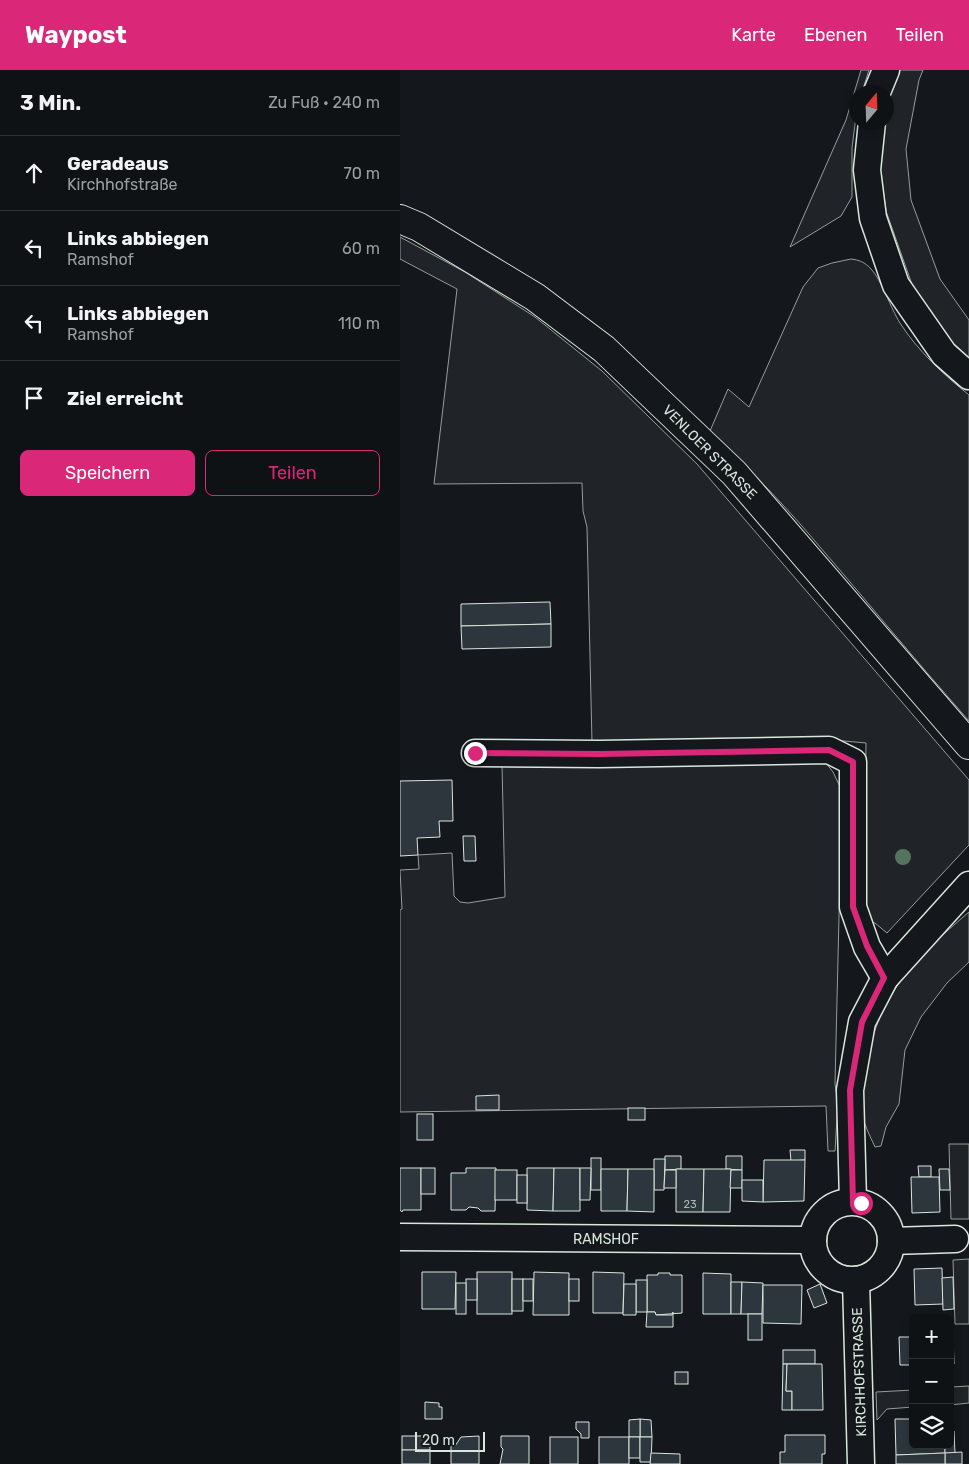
<!DOCTYPE html>
<html lang="de">
<head>
<meta charset="utf-8">
<style>
	:root { --surface:#0f1215; --page:#181b1e; --text:#f1f3f6; --muted:#9b9ea0; --line:#2f3234; --accent:#db2777 }
	body { margin:0; font-family:Rubik,sans-serif; background:var(--page); color:var(--text) }
	.controls { position:absolute; right:15px; bottom:15px; display:grid; overflow:hidden; border-radius:8px; box-shadow:0 2px 8px #0003 }
	.controls button { width:45px; height:45px; display:grid; place-items:center; padding:0; border:0; border-bottom:1px solid var(--line); background:var(--surface); color:var(--text); font:25px sans-serif }
	.compass { position:absolute; left:449px; top:15px; width:45px; height:45px; border-radius:50%; background:var(--surface); box-shadow:0 2px 8px #0003; rotate:19deg }
	.scale { position:absolute; left:15px; bottom:12px; width:70px; box-sizing:border-box; padding-left:5px; border:2px solid #d8e6dc; border-top:0; font-size:14px; line-height:18px; white-space:nowrap; color:#d8e6dc; -webkit-text-stroke:4px #14181c; paint-order:stroke }
	.stop { position:absolute; width:15px; height:15px; margin:-11px; border:4px solid #db2777; border-radius:50%; background:#fff }
	.stop.end { background:#db2777; border-color:#fff; box-shadow:0 1px 5px #0008 }
	.list { margin:0; padding:0; list-style:none }
	h2 { display:flex; justify-content:space-between; align-items:center; height:65px; margin:0; padding:0 20px; font-size:21px }
	h2 small { font-size:16px; font-weight:400; color:var(--muted) }
	.list li { display:grid; grid-template-columns:32px 1fr auto; gap:15px; align-items:center; box-sizing:border-box; height:75px; padding:0 20px; border-top:1px solid var(--line) }
	.list b { display:block; font-size:19px; white-space:nowrap }
	.list p { margin:0; font-size:16px; white-space:nowrap; color:var(--muted) }
	.list em { font-size:16px; font-style:normal; color:var(--muted) }
	.actions { display:flex; gap:10px; padding:15px 20px }
	.actions a { flex:1; padding:11px 0; border:1px solid var(--accent); border-radius:8px; text-align:center; font-size:18px; color:var(--accent) }
	.actions .main { background:var(--accent); color:#fff }
	.icon { flex:none; width:28px; height:28px; fill:none; stroke:currentColor; stroke-width:2; stroke-linecap:round; stroke-linejoin:round }
	.map { position:relative; flex:none; width:569px; height:1394px; overflow:hidden }
	header { display:flex; align-items:center; gap:30px; box-sizing:border-box; height:70px; padding:0 25px; background:var(--accent); color:#fff }
	header strong { font-size:24px }
	nav { display:flex; gap:28px; margin-inline-start:auto; font-size:18px }
	main { display:flex }
	aside { flex:1; background:var(--surface) }
	.map>svg:first-child { display:block }
	.green { fill:#202428; stroke:#939e99 }
	.building { fill:#2c363c; stroke:#d8e6dc }
	.lines { fill:none; stroke-linecap:round; stroke-linejoin:round }
	.minor-casing { stroke:#d8e6dc; stroke-width:29 }
	.major-casing { stroke:#d8e6dc; stroke-width:30 }
	.minor { stroke:#14181c; stroke-width:26 }
	.major { stroke:#14181c; stroke-width:28 }
	.tree { fill:#55745f }
	.route { stroke:#db2777; stroke-width:6 }
	.labels { text-anchor:middle; stroke-width:4; stroke-linejoin:round; paint-order:stroke }
	.number-label { font-size:11px; fill:#adbab4 }
	.street-label { font-size:14px; fill:#d8e6dc; stroke:#14181c }
</style>
</head>
<body>
<header>
<strong>Waypost</strong>
<nav><a>Karte</a><a>Ebenen</a><a>Teilen</a></nav>
</header>
<main>
<aside>
<h2>3 Min.<small>Zu Fuß · 240 m</small></h2>
<ul class="list">
<li><svg class="icon" aria-label="ahead" viewBox="0 0 24 24"><path d="M12 20V5M6 11l6-6 6 6"/></svg><div><b>Geradeaus</b><p>Kirchhofstraße</p></div><em>70 m</em></li>
<li><svg class="icon" aria-label="left" viewBox="0 0 24 24"><path d="M17 20v-9H6M10 6l-5 5 5 5"/></svg><div><b>Links abbiegen</b><p>Ramshof</p></div><em>60 m</em></li>
<li><svg class="icon" aria-label="left" viewBox="0 0 24 24"><path d="M17 20v-9H6M10 6l-5 5 5 5"/></svg><div><b>Links abbiegen</b><p>Ramshof</p></div><em>110 m</em></li>
<li><svg class="icon" aria-label="arrive" viewBox="0 0 24 24"><path d="M6 21V4h12l-3 4 3 4H6"/></svg><div><b>Ziel erreicht</b></div></li>
</ul>
<div class="actions"><a class="main">Speichern</a><a>Teilen</a></div>
</aside>
<div class="map">
<svg width="569" height="1394" viewBox="0 0 569 1394">
	<rect width="100%" height="100%" fill="#14181c"/>
	<g class="green">
		<polygon points="461,0 469,0 462,22 457,22 456,46 452,78 452,127 441,146 390,177 446,50"/>
		<polygon points="496,0 523,0 519,10 506,79 511,130 540,209 569,250 569,288 553,273 534,251 514,220 486,141 480,96 483,53 487,52 488,24"/>
		<polygon points="0,167 65,202 135,247 202,301 297,394 569,710 569,775 487,863 475,853 470,852 464,848 466,673 444,671 192,673 187,457 183,441 182,413 34,414 57,219 0,189"/>
		<path d="M451,189C459,190 465,192 471,199C481,209 491,239 500,253C517,280 544,305 569,325V651C514,589 462,525 408,463C377,427 344,394 310,361L328,319L349,337L403,217L418,198L432,193Z"/>
		<polygon points="426,693 433,702 442,721 435,1014 438,1032 435,1081 428,1081 426,1036 0,1042 0,840 2,839 0,800 19,799 18,785 52,783 54,826 60,832 68,833 105,827 102,695"/>
		<path d="M569,842V892L547,913L521,947L505,980L499,1034L486,1057L481,1076L475,1077C470,1066 463,1053 462,1041C461,1025 463,1011 466,996C478,924 516,887 569,842Z"/>
		<polygon points="549,1074 569,1074 569,1149 551,1149"/>
		<polygon points="569,1189 569,1254 555,1254 553,1190"/>
		<polygon points="569,1316 569,1333 550,1335 550,1317"/>
		<polygon points="513,1320 513,1337 487,1339 477,1350 476,1322"/>
	</g>
	<g class="building">
		<polygon points="150,532 151,554 61,556 61,534"/>
		<polygon points="151,554 151,577 62,579 61,556"/>
		<polygon points="52,710 53,751 39,751 40,767 17,768 18,785 0,786 0,711"/>
		<polygon points="63,766 75,766 76,791 64,791"/>
		<polygon points="99,1025 99,1040 76,1040 76,1026"/>
		<rect x="228" y="1038" width="17" height="12"/>
		<rect x="17" y="1044" width="16" height="26"/>
		<polygon points="390,1080 405,1080 405,1090 391,1091"/>
		<polygon points="265,1086 281,1086 281,1099 265,1100"/>
		<polygon points="326,1086 342,1086 342,1100 326,1099"/>
		<rect x="191" y="1088" width="10" height="32"/>
		<polygon points="254,1089 265,1089 264,1120 254,1120"/>
		<polygon points="364,1090 405,1090 404,1131 363,1132"/>
		<polygon points="518,1096 531,1096 531,1107 519,1107"/>
		<polygon points="0,1098 21,1098 21,1140 3,1140 2,1142 0,1140"/>
		<rect x="21" y="1098" width="14" height="26"/>
		<polygon points="66,1098 96,1098 95,1141 81,1141 78,1138 69,1137 66,1140 51,1140 51,1103 66,1103"/>
		<polygon points="127,1098 154,1098 153,1141 127,1140"/>
		<polygon points="154,1098 180,1098 180,1141 153,1141"/>
		<polygon points="180,1098 191,1098 190,1130 180,1130"/>
		<polygon points="201,1099 228,1099 227,1141 201,1141"/>
		<polygon points="228,1099 254,1099 254,1142 227,1141"/>
		<polygon points="276,1099 304,1099 303,1142 276,1142"/>
		<polygon points="304,1099 331,1099 330,1142 303,1142"/>
		<polygon points="539,1099 549,1099 550,1120 540,1120"/>
		<rect x="95" y="1100" width="22" height="30"/>
		<polygon points="265,1100 276,1100 276,1118 264,1118"/>
		<polygon points="331,1100 342,1100 342,1118 330,1118"/>
		<rect x="117" y="1105" width="10" height="28"/>
		<polygon points="511,1107 539,1107 540,1142 512,1143"/>
		<polygon points="342,1110 363,1110 363,1132 342,1131"/>
		<polygon points="542,1198 543,1234 515,1235 514,1199"/>
		<polygon points="22,1202 56,1202 55,1239 22,1239"/>
		<rect x="77" y="1202" width="35" height="42"/>
		<polygon points="134,1202 169,1203 169,1245 133,1245"/>
		<polygon points="193,1202 224,1203 223,1243 193,1243"/>
		<polygon points="258,1203 270,1203 270,1205 282,1205 282,1243 256,1245 255,1242 247,1242 247,1205 258,1205"/>
		<polygon points="303,1203 331,1204 331,1244 303,1244"/>
		<polygon points="553,1207 554,1239 543,1240 542,1208"/>
		<rect x="66" y="1209" width="11" height="21"/>
		<rect x="112" y="1209" width="11" height="32"/>
		<rect x="123" y="1209" width="10" height="22"/>
		<rect x="169" y="1209" width="10" height="22"/>
		<rect x="236" y="1210" width="11" height="32"/>
		<polygon points="331,1212 342,1212 341,1244 331,1244"/>
		<polygon points="342,1212 363,1213 362,1244 341,1244"/>
		<rect x="56" y="1213" width="10" height="31"/>
		<polygon points="224,1214 236,1214 236,1245 223,1245"/>
		<polygon points="420,1214 427,1233 414,1238 407,1220"/>
		<polygon points="363,1215 402,1215 401,1254 363,1253"/>
		<polygon points="247,1242 255,1242 256,1245 272,1245 273,1242 273,1257 246,1257"/>
		<rect x="348" y="1244" width="14" height="26"/>
		<polygon points="550,1265 553,1265 554,1294 550,1294"/>
		<polygon points="499,1267 513,1267 513,1295 500,1295"/>
		<rect x="383" y="1280" width="32" height="14"/>
		<polygon points="383,1294 387,1294 386,1321 392,1321 392,1340 382,1340"/>
		<polygon points="387,1294 422,1294 423,1340 392,1340 392,1321 386,1321"/>
		<rect x="275" y="1302" width="13" height="12"/>
		<polygon points="25,1332 39,1333 39,1337 42,1337 42,1349 25,1349"/>
		<polygon points="240,1349 251,1350 252,1367 240,1367"/>
		<polygon points="240,1349 240,1367 229,1367 229,1350"/>
		<polygon points="495,1349 513,1349 513,1375 545,1375 545,1383 496,1385"/>
		<polygon points="176,1352 189,1352 189,1368 181,1368 181,1364 176,1359"/>
		<polygon points="550,1361 554,1361 555,1383 545,1383 545,1375 550,1375"/>
		<polygon points="385,1365 425,1365 425,1384 422,1384 422,1394 380,1394 380,1382 385,1382"/>
		<rect x="2" y="1366" width="28" height="14"/>
		<polygon points="79,1366 79,1394 51,1394 51,1376 55,1376 61,1367"/>
		<polygon points="101,1366 129,1366 129,1394 100,1394 103,1379 101,1377"/>
		<rect x="150" y="1367" width="28" height="27"/>
		<rect x="199" y="1367" width="30" height="27"/>
		<rect x="229" y="1367" width="11" height="21"/>
		<polygon points="240,1367 252,1367 251,1392 240,1392"/>
		<rect x="2" y="1380" width="28" height="14"/>
		<polygon points="562,1382 562,1394 545,1394 545,1383"/>
		<polygon points="251,1383 280,1384 280,1394 250,1394"/>
		<polygon points="545,1383 545,1394 496,1394 496,1385"/>
	</g>
	<g class="lines">
		<g class="minor-casing">
			<g id="minor">
				<polyline points="477,22 486,0"/>
				<polyline points="472,52 467,100 473,148 496,215 544,284 569,306"/>
				<polyline points="75,683 199,684 429,680 453,692 453,837 467,877 485,908"/>
				<polyline points="453,1131 450,1020 462,952 485,908 569,815"/>
				<circle cx="452" cy="1171" r="39"/>
				<polyline points="0,1167 413,1170"/>
				<polyline points="491,1171 555,1169"/>
				<polyline points="456,1210 461,1394"/>
			</g>
		</g>
		<g class="major-casing">
			<polyline id="major" points="0,149 19,157 135,227 204,279 334,403 569,675"/>
		</g>
		<use href="#minor" class="minor"/>
		<use href="#major" class="major"/>
	</g>
	<circle class="tree" cx="503" cy="787" r="8"/>
	<g class="lines">
		<polyline class="route" points="75,683 199,684 429,680 453,692 453,837 467,876 484,908 462,952 450,1020 453,1132 461,1133"/>
	</g>
	<g class="labels">
		<g class="number-label">
			<text x="290" y="1138">23</text>
		</g>
		<g class="street-label">
			<text transform="translate(310 382) rotate(45)" y="5">VENLOER STRASSE</text>
			<text x="206" y="1174">RAMSHOF</text>
			<text transform="translate(459 1302) rotate(-92)" y="5">KIRCHHOFSTRASSE</text>
		</g>
	</g>
</svg>
<div class="controls">
<button>+</button>
<button>−</button>
<button><svg class="icon" aria-label="layers" viewBox="0 0 24 24"><path d="M12 4l9 5-9 5-9-5zM3 14l9 5 9-5"/></svg></button>
</div>
<svg class="compass" viewBox="-18 -18 36 36"><path d="M0-13l5 13h-10z" fill="#e53935"/><path d="M0 13l5-13h-10z" fill="#9b9ea0"/></svg>
<div class="scale">20 m</div>
<div class="stop" style="left:461px;top:1133px"></div>
<div class="stop end" style="left:75px;top:683px"></div>
</div>
</main>
</body>
</html>
